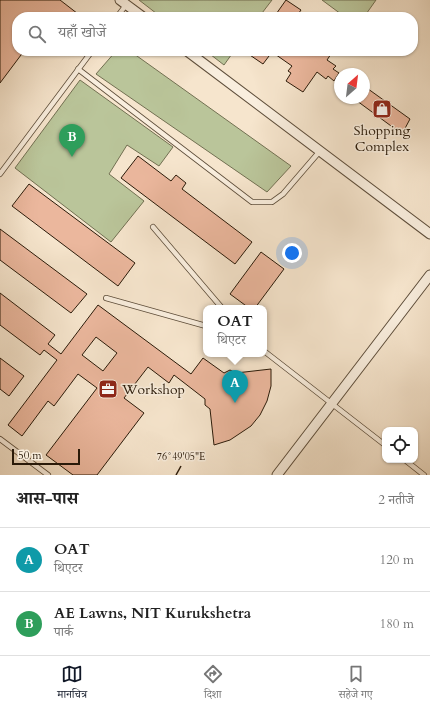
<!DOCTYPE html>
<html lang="hi">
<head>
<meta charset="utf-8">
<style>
	:root { --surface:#fff; --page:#f2f2f2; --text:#222; --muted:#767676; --line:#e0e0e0; --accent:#111827 }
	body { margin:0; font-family:Cardo,"Noto Serif Devanagari",serif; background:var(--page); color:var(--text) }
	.controls { position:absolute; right:12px; bottom:12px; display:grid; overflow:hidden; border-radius:8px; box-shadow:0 1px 3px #0004 }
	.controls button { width:36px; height:36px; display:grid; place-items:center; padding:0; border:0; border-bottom:1px solid var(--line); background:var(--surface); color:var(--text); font:20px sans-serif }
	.compass { position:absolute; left:334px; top:68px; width:36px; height:36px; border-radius:50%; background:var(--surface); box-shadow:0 1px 3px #0004; rotate:28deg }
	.scale { position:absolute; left:12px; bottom:10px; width:68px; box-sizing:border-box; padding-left:4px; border:2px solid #2a1a09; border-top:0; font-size:11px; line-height:14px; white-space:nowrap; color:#2a1a09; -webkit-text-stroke:3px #f9eede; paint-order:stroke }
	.you { position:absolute; left:292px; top:253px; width:14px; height:14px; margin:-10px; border:3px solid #fff; border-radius:50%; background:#1a73e8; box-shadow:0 0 0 6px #1a73e833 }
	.badge { display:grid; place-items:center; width:26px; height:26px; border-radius:50%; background:var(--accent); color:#fff; font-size:13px; font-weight:700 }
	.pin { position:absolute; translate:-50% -33px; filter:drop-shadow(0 1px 2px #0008) }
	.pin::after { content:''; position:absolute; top:21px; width:14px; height:12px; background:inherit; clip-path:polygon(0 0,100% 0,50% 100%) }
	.popup { position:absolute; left:203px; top:305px; width:64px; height:52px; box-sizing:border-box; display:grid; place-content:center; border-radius:8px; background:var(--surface); filter:drop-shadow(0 1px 3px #0005); font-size:13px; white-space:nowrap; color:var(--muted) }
	.popup b { font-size:15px; color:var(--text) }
	.popup::after { content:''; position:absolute; left:50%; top:100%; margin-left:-8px; border:8px solid transparent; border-top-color:var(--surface) }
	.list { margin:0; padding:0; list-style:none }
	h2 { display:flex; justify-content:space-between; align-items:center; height:52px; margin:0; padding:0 16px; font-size:17px }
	h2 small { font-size:13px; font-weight:400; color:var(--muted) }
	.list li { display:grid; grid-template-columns:26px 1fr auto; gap:12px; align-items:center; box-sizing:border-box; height:64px; padding:0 16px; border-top:1px solid var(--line) }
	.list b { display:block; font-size:15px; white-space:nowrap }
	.list p { margin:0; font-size:13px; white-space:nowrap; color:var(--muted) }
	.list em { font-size:13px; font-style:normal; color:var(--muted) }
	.icon { flex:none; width:22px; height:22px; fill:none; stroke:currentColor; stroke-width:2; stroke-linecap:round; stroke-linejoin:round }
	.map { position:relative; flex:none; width:430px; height:475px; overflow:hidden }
	.search { position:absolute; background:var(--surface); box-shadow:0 1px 3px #0004; left:12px; right:12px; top:12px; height:44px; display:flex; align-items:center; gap:10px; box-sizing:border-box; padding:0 14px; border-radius:16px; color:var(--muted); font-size:15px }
	.sheet { height:180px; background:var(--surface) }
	nav { display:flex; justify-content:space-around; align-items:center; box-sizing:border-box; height:56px; border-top:1px solid var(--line); background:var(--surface); font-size:11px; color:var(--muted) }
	nav a { display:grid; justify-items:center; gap:2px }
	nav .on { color:var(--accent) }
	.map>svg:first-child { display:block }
	.green { fill:#bac59a; stroke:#727052 }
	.building { fill:#ebb79d; stroke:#2a1a09; fill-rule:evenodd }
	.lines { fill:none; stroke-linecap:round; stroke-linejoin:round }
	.service-casing { stroke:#5d4d3a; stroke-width:6 }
	.minor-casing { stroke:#5d4d3a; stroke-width:11 }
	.service { stroke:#f9eede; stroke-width:4.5 }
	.minor { stroke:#f9eede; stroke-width:9 }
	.ticks { fill:none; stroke:#2a1a09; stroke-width:1.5 }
	.labels { text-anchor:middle; stroke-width:3; stroke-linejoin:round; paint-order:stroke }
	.poi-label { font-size:14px; fill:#2a1a09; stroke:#f9eede }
	.ticks-label { font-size:10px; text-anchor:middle; fill:#2a1a09; stroke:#f9eede; stroke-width:3; stroke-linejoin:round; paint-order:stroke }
</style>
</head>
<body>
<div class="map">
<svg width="430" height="475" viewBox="0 0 430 475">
	<rect width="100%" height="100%" fill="#f6e5cd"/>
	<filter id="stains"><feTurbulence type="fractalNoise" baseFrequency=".005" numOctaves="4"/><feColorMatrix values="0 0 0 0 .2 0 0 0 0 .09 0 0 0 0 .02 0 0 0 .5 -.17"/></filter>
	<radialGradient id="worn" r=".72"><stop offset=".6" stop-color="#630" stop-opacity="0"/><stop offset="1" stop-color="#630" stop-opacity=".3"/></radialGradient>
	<g class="green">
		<polygon points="139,0 272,0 259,17 161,17"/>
		<polygon points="322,0 376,0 364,17 345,17"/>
		<polygon points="116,51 130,51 291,166 267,192 96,74"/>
		<polygon points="206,51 234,51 224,65"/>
		<polygon points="80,80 173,147 159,166 127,145 109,174 144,201 111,242 15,168"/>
	</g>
	<g class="building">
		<polygon points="0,0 60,0 82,17 17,17 17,51 24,51 0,83"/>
		<polygon points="286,0 301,10 296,17 274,17"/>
		<polygon points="244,51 333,51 327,60 336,66 333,69 339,73 334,81 328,76 326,79 317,72 303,92 286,81 291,73 288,71 292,66 272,52 263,64"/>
		<polygon points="364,86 410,119 402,134 353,98 364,98"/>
		<polygon points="138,156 171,181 176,175 186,183 182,189 252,242 235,264 121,178"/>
		<polygon points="29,184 135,263 118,286 12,206"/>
		<polygon points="0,229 87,294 71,313 0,260"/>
		<polygon points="261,252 284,269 255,308 249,308 230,294"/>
		<path d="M0,293L55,335L48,344L61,354L98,305L191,374L203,358L224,373L230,370L236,373L271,369V386L267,401L260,415L251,426L230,440L214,445L210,409L205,405V399L174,375L169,383L148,367L124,398L144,413L97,475H73L46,455L97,388L78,374L54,406L48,401L22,436L8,425L57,360L44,350L40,355L0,325ZM96,337L117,353L103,371L82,355Z"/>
		<polygon points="0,358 24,376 9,396 0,389"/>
	</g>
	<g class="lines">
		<g class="service-casing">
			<g id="service">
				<polyline points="117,17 126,5"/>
				<polyline points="78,69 252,202 272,202 283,194 320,151"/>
				<polyline points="0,174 92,51"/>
				<polyline points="153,227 222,308"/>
				<polyline points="106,298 206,326"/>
				<polyline points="264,351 385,445"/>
				<polyline points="0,439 48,475"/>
				<polyline points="405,460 424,475"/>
			</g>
		</g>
		<g class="minor-casing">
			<g id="minor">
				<polyline points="120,0 143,17"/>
				<polyline points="187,51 430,234"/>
				<polyline points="277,475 430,275"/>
			</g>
		</g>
		<use href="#service" class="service"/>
		<use href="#minor" class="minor"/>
	</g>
	<path class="ticks" d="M176,475L181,466"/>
	<defs>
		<g id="shop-square" transform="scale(1)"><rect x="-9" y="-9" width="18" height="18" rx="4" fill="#8f2418" stroke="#f9eede"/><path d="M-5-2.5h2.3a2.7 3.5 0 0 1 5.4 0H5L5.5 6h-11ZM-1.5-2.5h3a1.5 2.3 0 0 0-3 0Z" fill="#fff"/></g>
		<g id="office-square" transform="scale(1)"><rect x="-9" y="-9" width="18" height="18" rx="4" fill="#8f2418" stroke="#f9eede"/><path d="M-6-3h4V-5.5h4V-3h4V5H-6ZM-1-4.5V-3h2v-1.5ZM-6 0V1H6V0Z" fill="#fff"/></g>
	</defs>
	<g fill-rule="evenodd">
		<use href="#shop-square" x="382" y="109"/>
		<use href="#office-square" x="108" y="389"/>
	</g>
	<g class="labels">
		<g class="poi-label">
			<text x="382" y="135">Shopping<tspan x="382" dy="16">Complex</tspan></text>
			<text x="122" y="394" text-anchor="start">Workshop</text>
		</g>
	</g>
	<g class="ticks-label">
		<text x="181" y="460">76°49'05"E</text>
	</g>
	<rect width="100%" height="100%" filter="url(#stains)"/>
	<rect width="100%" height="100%" fill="url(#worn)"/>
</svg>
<div class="controls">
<button><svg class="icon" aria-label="locate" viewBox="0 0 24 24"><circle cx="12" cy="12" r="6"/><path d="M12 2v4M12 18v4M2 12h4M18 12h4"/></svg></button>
</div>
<svg class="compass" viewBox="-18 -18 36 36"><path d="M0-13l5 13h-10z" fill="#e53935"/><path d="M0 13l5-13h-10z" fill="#767676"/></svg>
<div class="scale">50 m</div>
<div class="you"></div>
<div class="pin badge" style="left:235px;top:403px;background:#0f9aa8">A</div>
<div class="popup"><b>OAT</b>थिएटर</div>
<div class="pin badge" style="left:72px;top:157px;background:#2e9e5b">B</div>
<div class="search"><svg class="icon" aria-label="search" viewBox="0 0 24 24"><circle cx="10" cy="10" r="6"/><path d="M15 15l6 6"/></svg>यहाँ खोजें</div>
</div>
<section class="sheet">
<h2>आस-पास<small>2 नतीजे</small></h2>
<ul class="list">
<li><span class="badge" style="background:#0f9aa8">A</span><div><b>OAT</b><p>थिएटर</p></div><em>120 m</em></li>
<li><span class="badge" style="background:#2e9e5b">B</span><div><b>AE Lawns, NIT Kurukshetra</b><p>पार्क</p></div><em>180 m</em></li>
</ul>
</section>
<nav>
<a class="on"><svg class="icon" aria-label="map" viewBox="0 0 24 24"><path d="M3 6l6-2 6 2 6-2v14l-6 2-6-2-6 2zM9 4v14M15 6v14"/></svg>मानचित्र</a>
<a><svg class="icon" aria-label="directions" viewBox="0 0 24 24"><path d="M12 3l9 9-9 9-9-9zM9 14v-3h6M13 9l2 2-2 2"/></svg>दिशा</a>
<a><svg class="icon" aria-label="saved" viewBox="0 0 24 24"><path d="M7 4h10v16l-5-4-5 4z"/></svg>सहेजे गए</a>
</nav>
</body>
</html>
